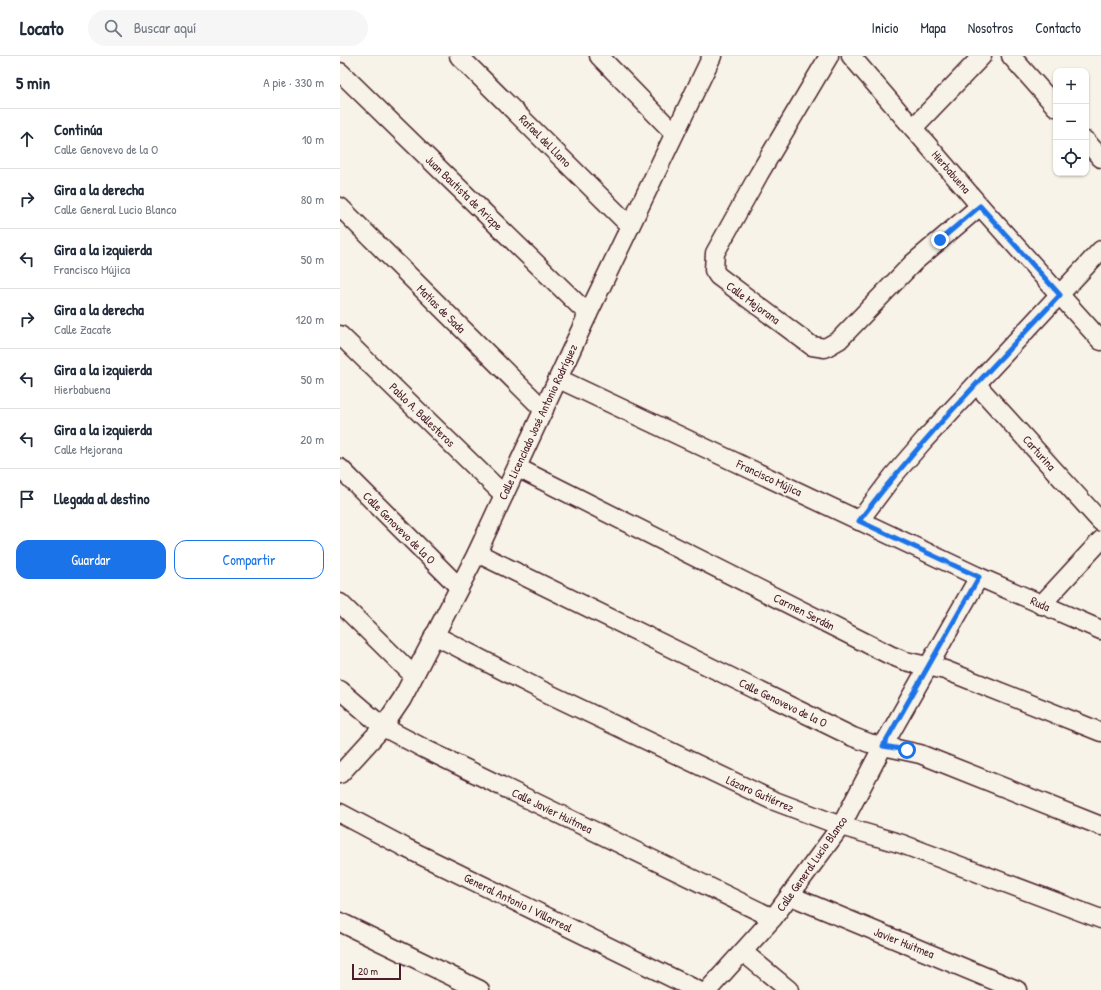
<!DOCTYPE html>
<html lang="es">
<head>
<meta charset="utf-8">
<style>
	:root { --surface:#fff; --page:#f6f6f7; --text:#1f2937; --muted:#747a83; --line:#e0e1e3; --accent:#1a73e8 }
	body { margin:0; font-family:"Patrick Hand",sans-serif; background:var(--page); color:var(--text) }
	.controls { position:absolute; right:12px; top:12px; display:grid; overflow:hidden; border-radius:8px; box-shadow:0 1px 3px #0004 }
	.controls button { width:36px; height:36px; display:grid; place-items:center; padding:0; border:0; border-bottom:1px solid var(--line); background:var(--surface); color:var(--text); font:20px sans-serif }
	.scale { position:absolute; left:12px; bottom:10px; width:49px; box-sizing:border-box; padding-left:4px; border:2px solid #4a1f2b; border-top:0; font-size:11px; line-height:14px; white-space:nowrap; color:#4a1f2b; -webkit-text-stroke:3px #f7f3e8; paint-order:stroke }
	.stop { position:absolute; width:12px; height:12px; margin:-9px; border:3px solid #1a73e8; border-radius:50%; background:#fff }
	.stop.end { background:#1a73e8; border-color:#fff; box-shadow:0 1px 4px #0008 }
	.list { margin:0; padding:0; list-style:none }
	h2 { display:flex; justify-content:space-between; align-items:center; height:52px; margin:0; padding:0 16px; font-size:17px }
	h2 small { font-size:13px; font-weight:400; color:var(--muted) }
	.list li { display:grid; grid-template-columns:26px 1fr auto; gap:12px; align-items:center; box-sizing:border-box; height:60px; padding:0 16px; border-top:1px solid var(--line) }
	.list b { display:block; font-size:15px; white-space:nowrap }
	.list p { margin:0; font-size:13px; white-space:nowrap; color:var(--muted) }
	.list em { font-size:13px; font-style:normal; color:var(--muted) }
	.actions { display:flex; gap:8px; padding:12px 16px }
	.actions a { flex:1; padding:9px 0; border:1px solid var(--accent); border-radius:12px; text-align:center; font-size:14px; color:var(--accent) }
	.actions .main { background:var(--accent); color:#fff }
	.icon { flex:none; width:22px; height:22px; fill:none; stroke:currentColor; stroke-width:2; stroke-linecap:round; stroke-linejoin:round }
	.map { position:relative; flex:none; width:761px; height:934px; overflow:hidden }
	header { display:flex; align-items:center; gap:24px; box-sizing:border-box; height:56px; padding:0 20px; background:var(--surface); border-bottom:1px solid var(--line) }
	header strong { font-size:19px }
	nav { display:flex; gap:22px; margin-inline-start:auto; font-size:14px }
	.search { width:280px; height:36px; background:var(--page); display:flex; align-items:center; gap:10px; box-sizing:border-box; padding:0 14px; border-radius:22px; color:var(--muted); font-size:15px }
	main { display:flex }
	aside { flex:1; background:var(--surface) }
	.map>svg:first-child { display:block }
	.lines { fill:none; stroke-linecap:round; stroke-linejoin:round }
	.street-casing { stroke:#4a1f2b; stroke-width:21 }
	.street { stroke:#f7f3e8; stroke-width:18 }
	.route { stroke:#1a73e8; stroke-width:5 }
	.labels { text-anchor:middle; stroke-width:3.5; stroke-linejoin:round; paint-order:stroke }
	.street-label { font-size:12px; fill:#4a1f2b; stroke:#f7f3e8 }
</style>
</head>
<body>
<header>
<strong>Locato</strong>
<div class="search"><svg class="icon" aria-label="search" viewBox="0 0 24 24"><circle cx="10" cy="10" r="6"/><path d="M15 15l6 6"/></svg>Buscar aquí</div>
<nav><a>Inicio</a><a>Mapa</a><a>Nosotros</a><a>Contacto</a></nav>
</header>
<main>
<aside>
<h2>5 min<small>A pie · 330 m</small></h2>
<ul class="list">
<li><svg class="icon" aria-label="ahead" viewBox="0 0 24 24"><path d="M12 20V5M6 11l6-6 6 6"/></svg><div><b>Continúa</b><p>Calle Genovevo de la O</p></div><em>10 m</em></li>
<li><svg class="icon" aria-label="right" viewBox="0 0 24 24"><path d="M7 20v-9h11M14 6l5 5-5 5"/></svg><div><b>Gira a la derecha</b><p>Calle General Lucio Blanco</p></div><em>80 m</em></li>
<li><svg class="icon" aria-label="left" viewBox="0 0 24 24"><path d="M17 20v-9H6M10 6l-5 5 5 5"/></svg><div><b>Gira a la izquierda</b><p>Francisco Mújica</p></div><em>50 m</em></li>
<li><svg class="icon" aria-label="right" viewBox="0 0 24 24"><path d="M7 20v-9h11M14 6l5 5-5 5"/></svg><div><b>Gira a la derecha</b><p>Calle Zacate</p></div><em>120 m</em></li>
<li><svg class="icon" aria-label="left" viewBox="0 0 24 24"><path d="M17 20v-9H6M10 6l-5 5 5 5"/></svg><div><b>Gira a la izquierda</b><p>Hierbabuena</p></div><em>50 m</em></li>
<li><svg class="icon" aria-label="left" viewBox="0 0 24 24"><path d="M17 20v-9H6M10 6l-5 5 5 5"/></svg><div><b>Gira a la izquierda</b><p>Calle Mejorana</p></div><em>20 m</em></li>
<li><svg class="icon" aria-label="arrive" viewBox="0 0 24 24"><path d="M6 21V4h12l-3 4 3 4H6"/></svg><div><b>Llegada al destino</b></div></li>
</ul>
<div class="actions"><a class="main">Guardar</a><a>Compartir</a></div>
</aside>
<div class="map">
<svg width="761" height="934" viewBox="0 0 761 934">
	<rect width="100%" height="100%" fill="#f7f3e8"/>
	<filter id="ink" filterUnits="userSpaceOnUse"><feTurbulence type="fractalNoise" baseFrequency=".025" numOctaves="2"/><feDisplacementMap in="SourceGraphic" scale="8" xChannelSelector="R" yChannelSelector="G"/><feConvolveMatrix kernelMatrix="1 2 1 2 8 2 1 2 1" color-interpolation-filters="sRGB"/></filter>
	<g filter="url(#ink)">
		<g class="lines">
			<g class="street-casing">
				<g id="street">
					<polyline points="119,0 290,170"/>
					<polyline points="259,0 334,77"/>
					<polyline points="489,0 419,118 375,197 374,214 378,220 472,290 485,292 499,284 573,207 640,150"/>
					<polyline points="511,0 640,150 761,285"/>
					<polyline points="671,0 716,51"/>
					<polyline points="0,16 248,258"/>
					<polyline points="573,72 642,0"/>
					<polyline points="746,85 761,102"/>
					<polyline points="0,151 204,354"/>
					<polyline points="0,279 164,439"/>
					<polyline points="219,323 639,521 761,574"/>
					<polyline points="637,329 761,466"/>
					<polyline points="0,412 119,531"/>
					<polyline points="178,412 550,599 565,605 605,614 761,676"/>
					<polyline points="519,465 553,420 585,383 761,194"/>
					<polyline points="137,497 513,681 529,687 580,698 761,770"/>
					<polyline points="0,547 73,619"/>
					<polyline points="701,549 761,484"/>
					<polyline points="94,579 205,636 432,744 501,770 562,788 761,863"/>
					<polyline points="0,634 43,671 85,693 433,862"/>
					<polyline points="0,718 43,671 62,643 137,497 248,258 372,0"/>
					<polyline points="0,757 66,792 357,934"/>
					<polyline points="451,840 677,934"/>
					<polyline points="0,866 140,934"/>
					<polyline points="403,896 449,934"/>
					<polyline points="368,934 433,862 501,770 543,690 639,521"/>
				</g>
			</g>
			<use href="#street" class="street"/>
		</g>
	</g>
	<g class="lines" filter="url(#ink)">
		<path class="route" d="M567,694L543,690L639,521L519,465C580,384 651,313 720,239L640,150L600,184"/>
	</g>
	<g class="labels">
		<g class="street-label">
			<text transform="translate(205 85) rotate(45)" y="4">Rafael del Llano</text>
			<text transform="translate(611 116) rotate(49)" y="4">Hierbabuena</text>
			<text transform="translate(124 137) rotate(44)" y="4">Juan Bautista de Arizpe</text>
			<text transform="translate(413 247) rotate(36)" y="4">Calle Mejorana</text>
			<text transform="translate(101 253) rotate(45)" y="4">Matías de Sada</text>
			<text transform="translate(82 359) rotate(44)" y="4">Pablo A. Ballesteros</text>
			<text transform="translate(198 366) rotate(-65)" y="4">Calle Licenciado José Antonio Rodríguez</text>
			<text transform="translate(699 397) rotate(48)" y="4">Carturina</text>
			<text transform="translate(429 422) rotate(25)" y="4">Francisco Mújica</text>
			<text transform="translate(59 472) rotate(45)" y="4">Calle Genovevo de la O</text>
			<text transform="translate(700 548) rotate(23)" y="4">Ruda</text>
			<text transform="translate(464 556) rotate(27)" y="4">Carmen Serdán</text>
			<text transform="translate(443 647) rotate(26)" y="4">Calle Genovevo de la O</text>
			<text transform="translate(420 738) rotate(24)" y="4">Lázaro Gutiérrez</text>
			<text transform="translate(212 755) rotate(26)" y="4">Calle Javier Huitmea</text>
			<text transform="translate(472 808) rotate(-55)" y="4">Calle General Lucio Blanco</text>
			<text transform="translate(178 847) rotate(26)" y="4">General Antonio I Villarreal</text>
			<text transform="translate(564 887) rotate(22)" y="4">Javier Huitmea</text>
		</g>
	</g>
</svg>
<div class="controls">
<button>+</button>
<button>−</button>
<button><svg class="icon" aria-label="locate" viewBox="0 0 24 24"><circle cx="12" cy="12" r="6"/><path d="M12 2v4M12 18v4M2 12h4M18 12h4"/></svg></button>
</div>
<div class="scale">20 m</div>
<div class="stop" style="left:567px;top:694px"></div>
<div class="stop end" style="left:600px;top:184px"></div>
</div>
</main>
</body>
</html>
